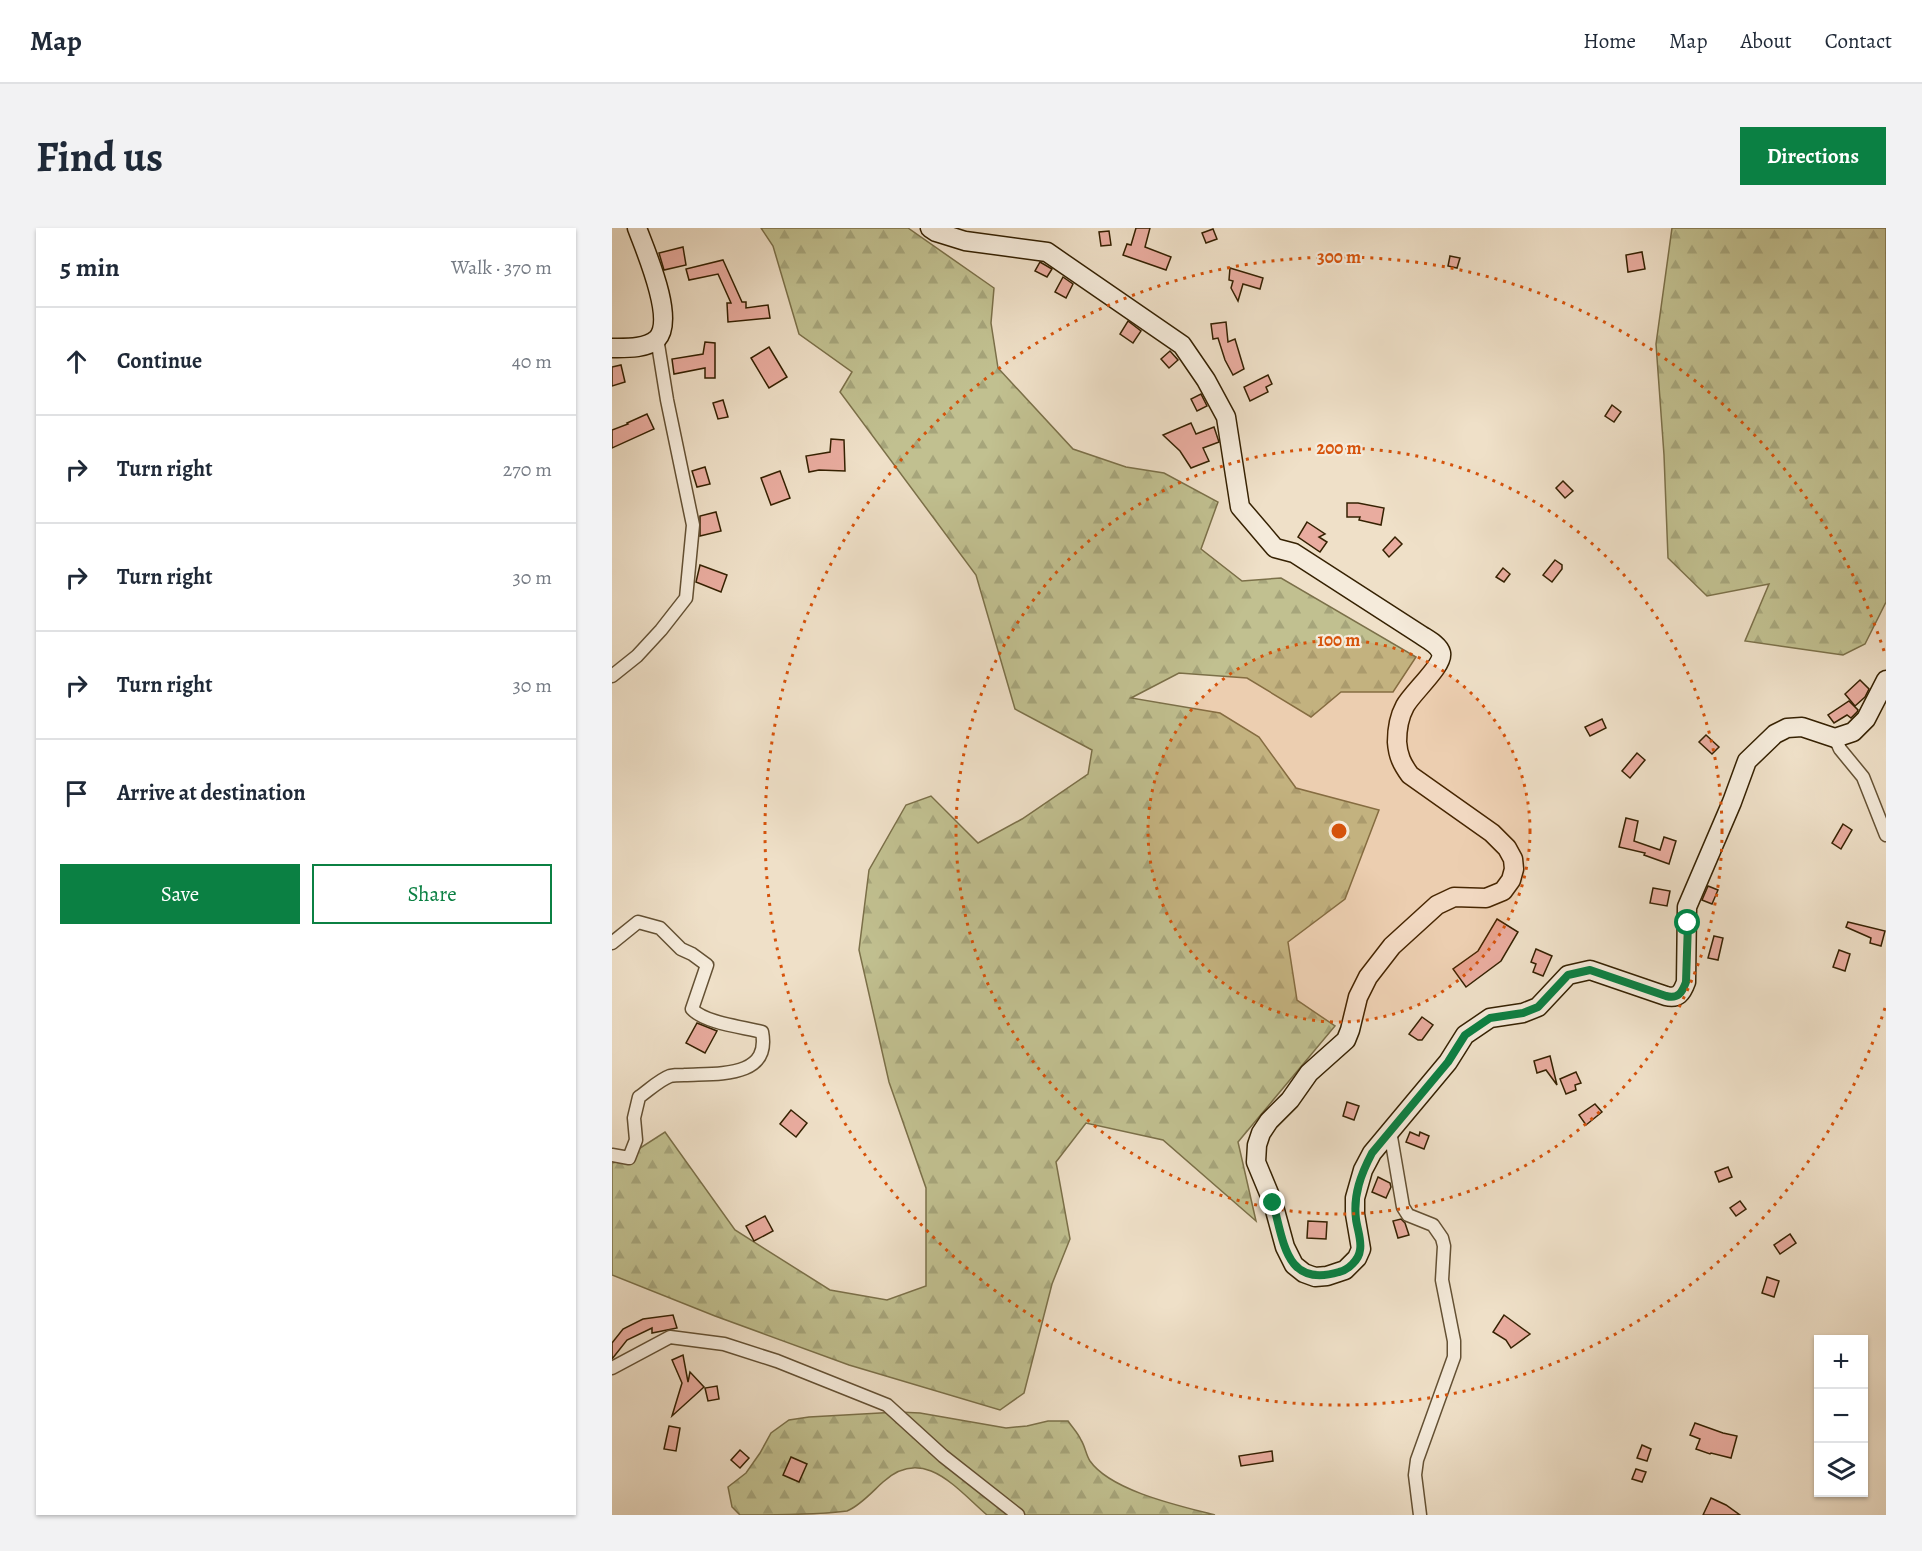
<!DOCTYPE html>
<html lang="en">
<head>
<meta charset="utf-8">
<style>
	:root { --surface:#fff; --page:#f2f2f3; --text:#1f2937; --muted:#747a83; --line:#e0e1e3; --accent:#0b8043 }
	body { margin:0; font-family:Alegreya,serif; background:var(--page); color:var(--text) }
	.controls { position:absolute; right:18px; bottom:18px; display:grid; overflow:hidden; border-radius:0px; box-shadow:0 2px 4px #0004 }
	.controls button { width:54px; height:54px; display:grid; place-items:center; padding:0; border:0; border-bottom:2px solid var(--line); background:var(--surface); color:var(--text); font:30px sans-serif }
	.stop { position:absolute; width:18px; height:18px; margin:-14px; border:4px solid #0b8043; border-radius:50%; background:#fff }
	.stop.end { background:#0b8043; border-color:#fff; box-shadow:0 2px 6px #0008 }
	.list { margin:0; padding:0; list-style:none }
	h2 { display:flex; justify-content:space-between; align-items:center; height:78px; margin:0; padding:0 24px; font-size:26px }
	h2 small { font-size:20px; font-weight:400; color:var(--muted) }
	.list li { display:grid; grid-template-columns:39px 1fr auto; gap:18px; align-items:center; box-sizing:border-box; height:108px; padding:0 24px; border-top:2px solid var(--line) }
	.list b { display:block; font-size:22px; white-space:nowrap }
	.list em { font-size:20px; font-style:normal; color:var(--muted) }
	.actions { display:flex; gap:12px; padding:18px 24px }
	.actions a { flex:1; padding:14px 0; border:2px solid var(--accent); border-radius:0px; text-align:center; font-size:21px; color:var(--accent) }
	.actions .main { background:var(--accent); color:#fff }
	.icon { flex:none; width:33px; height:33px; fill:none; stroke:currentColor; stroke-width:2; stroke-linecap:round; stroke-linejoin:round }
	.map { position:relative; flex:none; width:1274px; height:1287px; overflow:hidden; border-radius:0px }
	header { display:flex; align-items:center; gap:36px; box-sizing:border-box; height:84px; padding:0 30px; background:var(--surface); border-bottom:2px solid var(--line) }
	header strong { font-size:28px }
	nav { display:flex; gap:33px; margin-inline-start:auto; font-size:21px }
	.intro { display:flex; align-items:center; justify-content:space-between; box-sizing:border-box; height:144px; padding:0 36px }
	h1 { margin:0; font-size:42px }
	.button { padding:15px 27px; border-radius:0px; background:var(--accent); color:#fff; font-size:21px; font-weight:700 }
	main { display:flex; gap:36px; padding:0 36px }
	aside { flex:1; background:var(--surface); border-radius:0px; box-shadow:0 2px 4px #0004 }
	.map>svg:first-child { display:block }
	.forest { fill:url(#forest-firs); stroke:#7b7049; stroke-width:1.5 }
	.building { fill:#e9ac9f; stroke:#352102; stroke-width:1.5 }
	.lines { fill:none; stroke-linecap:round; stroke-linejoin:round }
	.minor-casing { stroke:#645134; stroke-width:15 }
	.secondary-casing { stroke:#352102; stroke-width:21 }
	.minor { stroke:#f5ebdb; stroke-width:12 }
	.secondary { stroke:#f5ebdb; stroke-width:18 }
	.route { stroke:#0b8043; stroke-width:8 }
	.ring { fill:none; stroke:#d6530b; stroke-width:3; stroke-dasharray:3 6 }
	.centre { fill:#d6530b; stroke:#f5ebdb; stroke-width:3 }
	.ring-label { font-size:18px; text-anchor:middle; font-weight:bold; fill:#d6530b; stroke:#f5ebdb; stroke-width:4.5; stroke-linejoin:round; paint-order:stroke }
</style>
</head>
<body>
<header>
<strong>Map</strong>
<nav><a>Home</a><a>Map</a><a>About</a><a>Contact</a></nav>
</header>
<div class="intro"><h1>Find us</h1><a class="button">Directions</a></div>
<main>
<aside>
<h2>5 min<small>Walk · 370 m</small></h2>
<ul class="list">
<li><svg class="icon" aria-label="ahead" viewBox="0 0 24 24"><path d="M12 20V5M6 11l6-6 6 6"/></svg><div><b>Continue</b></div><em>40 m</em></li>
<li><svg class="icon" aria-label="right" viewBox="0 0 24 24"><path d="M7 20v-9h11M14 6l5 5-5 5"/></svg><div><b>Turn right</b></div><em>270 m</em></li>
<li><svg class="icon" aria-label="right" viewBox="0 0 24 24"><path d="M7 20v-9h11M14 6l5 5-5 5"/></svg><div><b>Turn right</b></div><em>30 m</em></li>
<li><svg class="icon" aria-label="right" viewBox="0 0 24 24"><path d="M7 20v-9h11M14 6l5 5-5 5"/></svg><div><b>Turn right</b></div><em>30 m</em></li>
<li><svg class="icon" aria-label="arrive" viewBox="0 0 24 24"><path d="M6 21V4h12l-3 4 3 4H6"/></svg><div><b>Arrive at destination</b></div></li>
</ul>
<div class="actions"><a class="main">Save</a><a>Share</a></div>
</aside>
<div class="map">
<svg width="1274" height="1287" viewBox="0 0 1274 1287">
	<defs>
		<pattern id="forest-firs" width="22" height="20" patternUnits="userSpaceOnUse" patternTransform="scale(1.5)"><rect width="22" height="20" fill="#c1c090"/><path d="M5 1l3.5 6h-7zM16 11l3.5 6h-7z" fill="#a6a57b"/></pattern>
	</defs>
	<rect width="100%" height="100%" fill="#efe0c8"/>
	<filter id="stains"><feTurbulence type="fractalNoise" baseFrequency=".00333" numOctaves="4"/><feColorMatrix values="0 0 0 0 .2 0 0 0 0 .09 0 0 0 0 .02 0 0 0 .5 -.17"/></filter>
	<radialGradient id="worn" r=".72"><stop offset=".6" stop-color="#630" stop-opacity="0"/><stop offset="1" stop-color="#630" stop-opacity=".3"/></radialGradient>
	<g class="forest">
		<polygon points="149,0 296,0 382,60 379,95 386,140 461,221 514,239 552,245 606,274 589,321 630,353 669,350 804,429 781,464 729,464 699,489 635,450 567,445 519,470 608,485 647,509 684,560 767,582 733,671 676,714 685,772 723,798 626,914 644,993 551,912 474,895 444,934 458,1011 440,1056 412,1165 388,1182 237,1137 103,1088 0,1047 0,935 8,933 53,904 123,1002 218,1062 275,1072 314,1058 314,960 277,854 247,722 257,642 294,577 319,568 366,615 410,591 476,546 480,522 403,481 364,347 228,164 240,144 187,106 161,18"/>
		<polygon points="1060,0 1274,0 1274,374 1253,416 1231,427 1133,413 1157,356 1095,368 1056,330 1052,227 1044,116"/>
		<path d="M286,1184L308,1185L394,1200L415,1198L436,1193H456C460,1199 466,1205 469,1212C473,1218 474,1227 478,1233C499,1263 568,1278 603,1287H375C344,1260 311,1217 271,1254C261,1263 248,1278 235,1283C206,1287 159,1287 128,1287L120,1279L116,1259L134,1245L148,1225L159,1205L177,1192L197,1189Z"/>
	</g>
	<g class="building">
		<polygon points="524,0 538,0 533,19 559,29 554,42 511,27 515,16 519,17"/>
		<polygon points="601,1 605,11 594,15 590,5"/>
		<polygon points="497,3 499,17 489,18 487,4"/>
		<polygon points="71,19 74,37 52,42 47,25"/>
		<polygon points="1030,24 1033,41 1016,44 1014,27"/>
		<polygon points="838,28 848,30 845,40 836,38"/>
		<polygon points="111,32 130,74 134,74 134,80 156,77 158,90 116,94 115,75 119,75 106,46 77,52 74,41"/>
		<polygon points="428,34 440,41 435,49 423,43"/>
		<polygon points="618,40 651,50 648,61 631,56 626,73 619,60 621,53 617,52"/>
		<polygon points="451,49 461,56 454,70 443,64"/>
		<polygon points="516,93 529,103 521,115 508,106"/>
		<polygon points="614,94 616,114 623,111 632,141 621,147 613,132 606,110 601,111 599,96"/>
		<polygon points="93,114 103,115 103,150 93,150 93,140 62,146 60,131 91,126"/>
		<polygon points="157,119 175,149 157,160 139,130"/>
		<polygon points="558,123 566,132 557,140 549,131"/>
		<polygon points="9,137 13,154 0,158 0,139"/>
		<polygon points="656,147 660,156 654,159 656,164 638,173 632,159"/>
		<polygon points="589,166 595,178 585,183 579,171"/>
		<polygon points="111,172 116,189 106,191 101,175"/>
		<polygon points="1000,177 1009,184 1002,194 993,188"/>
		<polygon points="35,186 42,201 0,220 0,202 16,196 15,195"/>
		<polygon points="579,195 584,206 602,199 607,214 591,220 597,233 579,240 568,223 551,207"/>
		<polygon points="219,211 232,212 233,243 207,242 197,244 194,228 218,224"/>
		<polygon points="93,239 98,256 85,259 80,243"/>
		<polygon points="168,243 178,270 159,277 149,250"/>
		<polygon points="951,253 961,263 953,270 944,260"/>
		<polygon points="735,275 746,275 772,280 769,297 747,292 748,289 735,289"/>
		<polygon points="104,284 109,303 88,308 88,288"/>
		<polygon points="695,294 713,306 707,309 715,314 708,324 686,309"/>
		<polygon points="783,309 790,316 777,329 771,322"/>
		<polygon points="943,332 950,337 950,341 940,354 931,347"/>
		<polygon points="88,337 115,347 109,364 84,354"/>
		<polygon points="891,340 898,346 892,354 884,349"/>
		<polygon points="1248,452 1257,461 1253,469 1243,478 1233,466"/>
		<polygon points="1237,473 1246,482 1245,484 1239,490 1235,487 1222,495 1216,487"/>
		<polygon points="990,491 994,500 978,508 973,499"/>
		<polygon points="1094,507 1107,519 1100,526 1087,514"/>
		<polygon points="1025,525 1033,532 1018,550 1010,543"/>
		<polygon points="1014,590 1026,593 1022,613 1048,622 1052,609 1064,613 1057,636 1032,627 1033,625 1007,619"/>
		<polygon points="1231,596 1240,602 1229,621 1220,615"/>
		<polygon points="1096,658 1106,662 1100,676 1090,672"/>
		<polygon points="1041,660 1058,663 1055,678 1038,675"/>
		<polygon points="885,691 906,704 889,733 854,759 841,741 866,723"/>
		<polygon points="1236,694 1273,703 1269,718 1258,715 1259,710 1234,699"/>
		<polygon points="1102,708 1111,710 1106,732 1096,730"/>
		<polygon points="924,721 940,728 931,748 921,744 924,736 919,734"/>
		<polygon points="1227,722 1238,726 1233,743 1221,739"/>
		<polygon points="810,789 821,797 810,812 806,812 797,806"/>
		<polygon points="85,795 105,803 93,825 74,815"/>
		<polygon points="938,828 945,857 934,842 925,845 922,833"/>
		<polygon points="964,844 969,855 963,857 964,862 954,866 948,851"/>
		<polygon points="735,874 747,878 742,892 731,888"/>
		<polygon points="983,876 990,884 974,897 967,887"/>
		<polygon points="179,882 195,895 184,909 168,896"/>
		<polygon points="798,904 807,908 808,904 817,908 812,921 794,914"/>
		<polygon points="1116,939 1120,949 1107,954 1103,944"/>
		<polygon points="766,949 778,955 779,959 774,970 760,964"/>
		<polygon points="1128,973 1134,981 1124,988 1118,980"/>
		<polygon points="153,988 161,1003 142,1013 134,998"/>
		<polygon points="789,991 793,995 797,1007 786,1010 781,993"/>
		<polygon points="696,993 715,994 714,1011 695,1010"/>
		<polygon points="1178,1006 1184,1015 1168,1026 1162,1017"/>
		<polygon points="1155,1049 1167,1053 1162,1069 1150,1065"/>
		<polygon points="61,1087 65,1100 40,1105 40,1100 15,1112 0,1131 0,1115 11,1101 31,1091"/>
		<polygon points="892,1087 918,1106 899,1120 894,1112 881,1104"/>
		<polygon points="71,1127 76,1154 78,1144 92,1159 60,1188 70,1155 60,1132"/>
		<polygon points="105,1158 107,1171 96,1173 93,1160"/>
		<polygon points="1083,1195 1111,1205 1125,1208 1119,1230 1099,1225 1098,1226 1084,1221 1088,1211 1078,1207"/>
		<polygon points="57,1198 68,1200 64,1223 52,1221"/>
		<polygon points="1030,1217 1039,1221 1035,1233 1025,1230"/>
		<polygon points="128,1222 137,1230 128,1240 119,1232"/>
		<polygon points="660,1223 661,1233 629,1238 627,1228"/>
		<polygon points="179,1229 195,1236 187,1254 171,1247"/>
		<polygon points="1024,1241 1034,1244 1030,1254 1020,1251"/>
		<polygon points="1099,1270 1114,1277 1128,1287 1091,1287"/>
	</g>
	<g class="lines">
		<g class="minor-casing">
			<g id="minor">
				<polyline points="0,448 25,428 49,402 74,370 81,297 55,172 45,110"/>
				<polyline points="1223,510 1228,521 1251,549 1274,607"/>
				<path d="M0,715L26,694L48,700L69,721L80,726L95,737L80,781C93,795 131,799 150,804C159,851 104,845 72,847C68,847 62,847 58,848C47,852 36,863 27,869L22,890L24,912L17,930L0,927"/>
				<polyline points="778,903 791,979 796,987 821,997 830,1010 832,1018 830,1052 842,1113 842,1129 805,1232 803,1247 808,1287"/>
				<polyline points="0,1140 58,1109 112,1116 165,1133 275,1177 331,1228 406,1287"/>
			</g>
		</g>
		<g class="secondary-casing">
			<g id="secondary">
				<path d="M318,0L324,4L353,13L435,24L570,117L594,152L614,189L628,279L663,320L682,325L809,407C815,411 827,417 829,425C832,437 800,465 793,478C787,489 785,501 785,514C786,528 790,536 798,547L880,605L895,620L901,631L902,641L899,652L891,663L874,670L842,669L825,677L780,718L756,749L746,769L738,802L734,812L697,845L678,872L657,893L649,905L645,917L644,934L661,975L673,1019L682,1037L692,1045L703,1049L715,1048L733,1042L745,1030L749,1021L743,986V970L751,942L760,925L836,834L853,807L878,790L911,785L926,779L956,747L978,742L1054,768C1066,771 1070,765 1074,754L1075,679L1120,574L1135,533L1163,506L1175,500L1190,499L1223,510L1241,504L1254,491L1274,452"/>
				<path d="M0,120C14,120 34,121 45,111C64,91 33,22 25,0"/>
			</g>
		</g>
		<use href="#minor" class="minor"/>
		<use href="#secondary" class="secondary"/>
	</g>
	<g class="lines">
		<path class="route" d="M661,975C672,1015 674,1060 727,1044C736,1042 747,1032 748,1022C750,1013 745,1000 744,991C741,967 749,946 760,925L836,834L853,807L878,790L911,785L926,779L956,747L978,742L1054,768C1066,771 1070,765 1074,754L1076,695"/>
	</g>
	<circle cx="727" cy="603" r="191" fill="#d6530b" fill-opacity=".12"/>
	<g class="ring">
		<circle cx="727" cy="603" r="191"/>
		<circle cx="727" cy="603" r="383"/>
		<path d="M1273 780A574 574 0 1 1 1273 426"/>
	</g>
	<circle cx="727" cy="603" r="9" class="centre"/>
	<g class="ring-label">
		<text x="727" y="35">300 m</text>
		<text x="727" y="226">200 m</text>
		<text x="727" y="418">100 m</text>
	</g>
	<rect width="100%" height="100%" filter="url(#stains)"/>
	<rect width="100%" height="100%" fill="url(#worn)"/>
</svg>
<div class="controls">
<button>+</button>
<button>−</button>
<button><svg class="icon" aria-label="layers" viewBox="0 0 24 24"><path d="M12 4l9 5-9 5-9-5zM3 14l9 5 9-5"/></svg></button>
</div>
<div class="stop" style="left:1076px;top:695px"></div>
<div class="stop end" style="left:661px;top:975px"></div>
</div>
</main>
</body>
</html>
